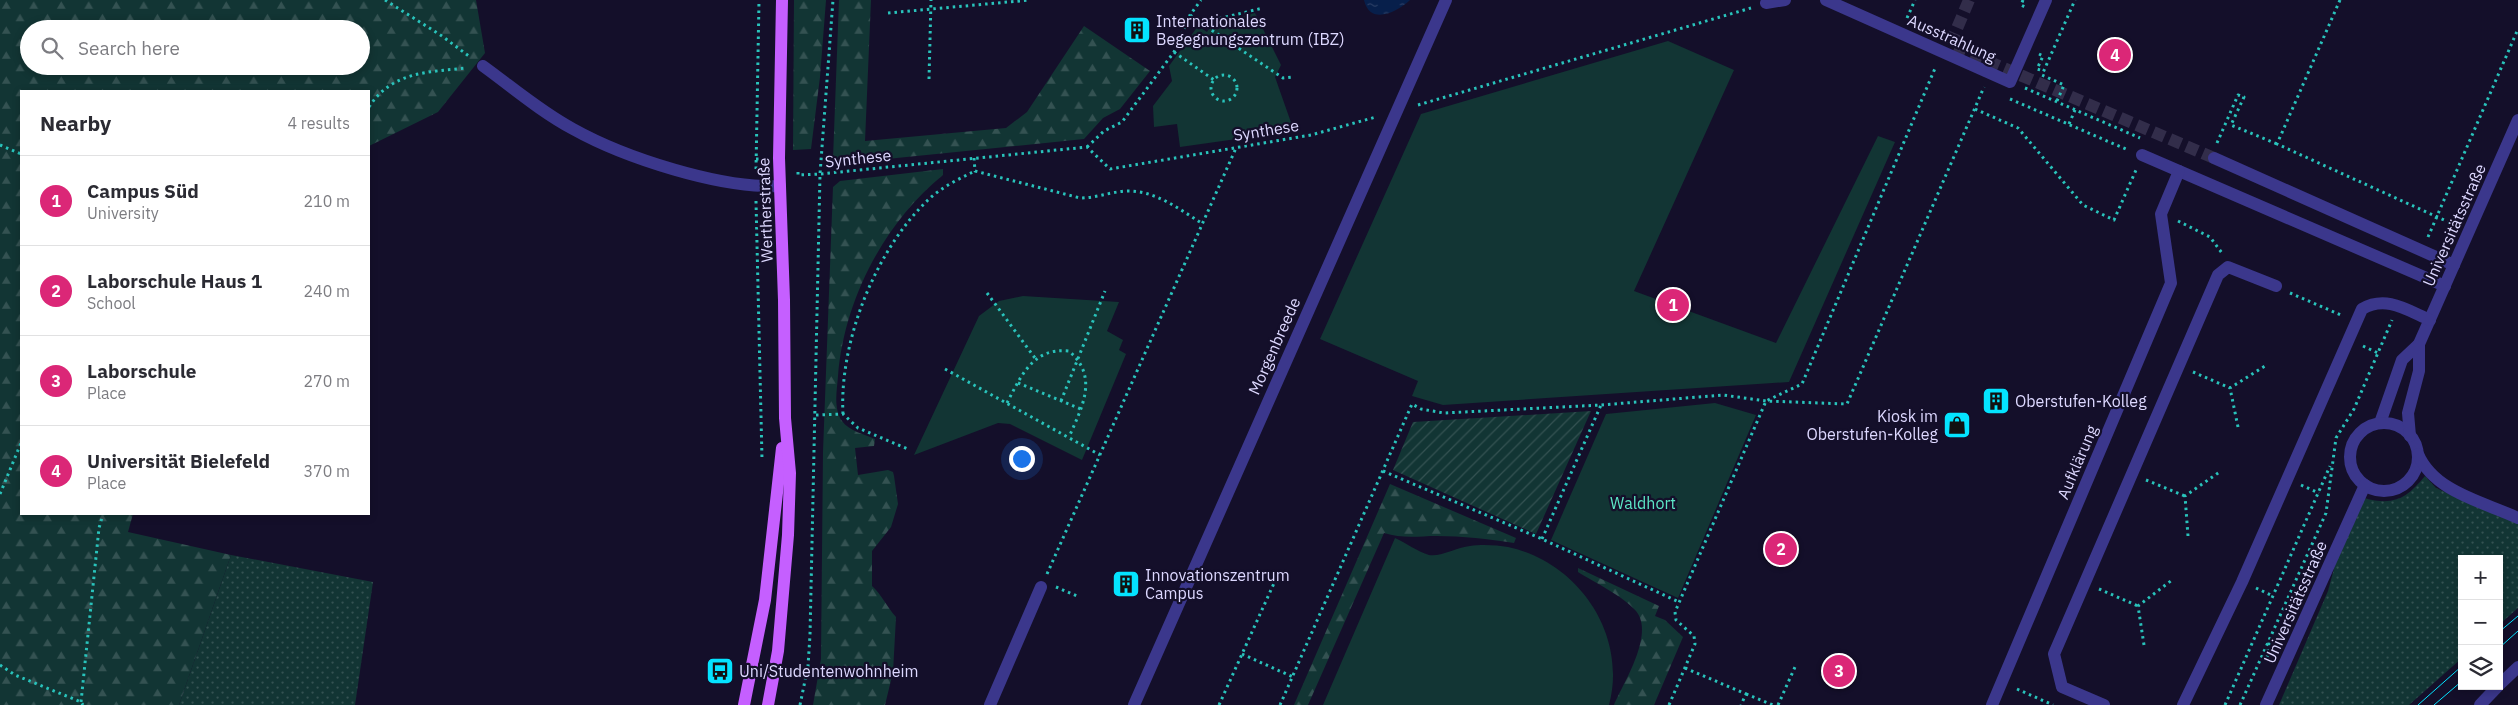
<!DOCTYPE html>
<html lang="en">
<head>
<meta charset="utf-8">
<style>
	:root { --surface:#fff; --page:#f7f7f7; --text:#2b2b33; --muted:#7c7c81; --line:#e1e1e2; --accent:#db2777 }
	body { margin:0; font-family:"IBM Plex Sans",sans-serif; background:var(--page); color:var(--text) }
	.controls { position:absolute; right:15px; bottom:15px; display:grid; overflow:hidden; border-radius:0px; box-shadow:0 2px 8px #0003 }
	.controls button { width:45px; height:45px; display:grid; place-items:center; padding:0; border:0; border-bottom:1px solid var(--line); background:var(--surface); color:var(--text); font:25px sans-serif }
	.you { position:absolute; left:1021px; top:458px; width:18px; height:18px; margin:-12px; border:4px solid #fff; border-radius:50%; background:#1a73e8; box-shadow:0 0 0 8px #1a73e833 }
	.badge { display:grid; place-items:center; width:32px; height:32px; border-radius:50%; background:var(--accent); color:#fff; font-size:16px; font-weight:700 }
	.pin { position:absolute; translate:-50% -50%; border:2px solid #fff; box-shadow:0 1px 5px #0006 }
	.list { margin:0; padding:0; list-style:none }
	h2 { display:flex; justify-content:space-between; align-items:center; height:65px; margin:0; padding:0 20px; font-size:21px }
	h2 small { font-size:16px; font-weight:400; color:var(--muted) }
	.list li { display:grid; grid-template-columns:32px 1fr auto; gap:15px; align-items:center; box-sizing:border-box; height:90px; padding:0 20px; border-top:1px solid var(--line) }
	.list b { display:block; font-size:19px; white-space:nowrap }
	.list p { margin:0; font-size:16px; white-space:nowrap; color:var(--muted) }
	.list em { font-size:16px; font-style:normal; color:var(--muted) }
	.icon { flex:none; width:28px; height:28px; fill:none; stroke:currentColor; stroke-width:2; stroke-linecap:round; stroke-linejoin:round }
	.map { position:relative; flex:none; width:2518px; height:705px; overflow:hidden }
	.search { position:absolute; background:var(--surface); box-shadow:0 2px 8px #0003; left:20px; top:20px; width:350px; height:55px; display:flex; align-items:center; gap:12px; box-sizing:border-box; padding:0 18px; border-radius:28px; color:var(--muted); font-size:19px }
	.panel { position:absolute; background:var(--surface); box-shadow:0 2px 8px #0003; left:20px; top:90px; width:350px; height:425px; border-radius:0px }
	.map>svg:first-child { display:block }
	.grass { fill:url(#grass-dots) }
	.forest { fill:url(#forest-firs); fill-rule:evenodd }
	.park { fill:#123534 }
	.garden { fill:url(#garden-furrows) }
	.water { fill:url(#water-ripples) }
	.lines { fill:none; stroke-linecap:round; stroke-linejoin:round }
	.minor-tunnel { stroke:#322d4a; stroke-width:12; stroke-dasharray:12 6; stroke-linecap:butt }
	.path { stroke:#29c3bb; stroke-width:3; stroke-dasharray:2.5 4; stroke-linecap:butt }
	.minor { stroke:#3b378c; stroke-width:12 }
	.major { stroke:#c55fff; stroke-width:12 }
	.tram { stroke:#04e3ff; stroke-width:1 }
	.labels { text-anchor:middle; stroke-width:4.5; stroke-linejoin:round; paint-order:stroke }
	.poi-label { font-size:16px; fill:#ddd8ff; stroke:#140f2a; text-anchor:start }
	.street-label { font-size:16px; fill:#ddd8ff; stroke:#140f2a }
	.park-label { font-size:16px; fill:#5ce7c6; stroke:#140f2a }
</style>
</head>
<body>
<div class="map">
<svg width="2518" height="705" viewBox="0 0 2518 705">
	<defs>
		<pattern id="grass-dots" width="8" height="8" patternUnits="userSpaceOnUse" patternTransform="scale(1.25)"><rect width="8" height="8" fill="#123534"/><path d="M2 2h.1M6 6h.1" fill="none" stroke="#345252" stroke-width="1.8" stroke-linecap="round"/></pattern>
		<pattern id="forest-firs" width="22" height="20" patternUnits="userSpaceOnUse" patternTransform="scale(1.25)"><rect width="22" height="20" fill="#123534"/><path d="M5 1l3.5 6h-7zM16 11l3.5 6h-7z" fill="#345252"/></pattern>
		<pattern id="garden-furrows" width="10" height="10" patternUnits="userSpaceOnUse" patternTransform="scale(1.25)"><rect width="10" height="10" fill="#123534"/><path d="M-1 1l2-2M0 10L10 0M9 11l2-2" fill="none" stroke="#345252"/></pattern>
		<pattern id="water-ripples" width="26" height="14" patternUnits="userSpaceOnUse" patternTransform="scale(1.25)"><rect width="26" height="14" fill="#071f4b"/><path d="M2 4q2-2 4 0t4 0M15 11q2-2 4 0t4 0" fill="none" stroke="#2b3f66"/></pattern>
	</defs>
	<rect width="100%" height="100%" fill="#140f2a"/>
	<g class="grass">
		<path d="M2425,476L2436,488L2518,524V608L2499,625V559H2462V658L2409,705H2279L2328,591L2335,565L2364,498C2394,506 2406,499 2425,476Z"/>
		<polygon points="231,555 373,582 355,705 179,705"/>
	</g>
	<g class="forest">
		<path d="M0,0H476L485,53L438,112L369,146V91H21V514H133L128,532L231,555L179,705H0ZM29,29H361V66H29Z"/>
		<polygon points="794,0 826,0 820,77 811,149 793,150"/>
		<polygon points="839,0 871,0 865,141 1006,128 1027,112 1084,26 1150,71 1120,109 1103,118 1084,139 837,164 833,159"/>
		<path d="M943,169V175C884,223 844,300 838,376C837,390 833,408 842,421C849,431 864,434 875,439L874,446L855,448L858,475L888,470L893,472L894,476L898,504L891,527L872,551V586C882,595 887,607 896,617L893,672L885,705H813L821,659L823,452L833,187L840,181Z"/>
		<path d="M1390,484L1516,538L1514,543C1488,539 1463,536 1437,536C1418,536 1403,539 1384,533L1308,705H1294Z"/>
		<path d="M1578,568L1659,606L1655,616L1665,620L1683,637L1654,705H1614C1624,682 1655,634 1636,611C1623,596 1594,582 1578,572Z"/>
	</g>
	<g class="park">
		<polygon points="1255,13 1281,65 1275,77 1294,131 1180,147 1177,124 1154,127 1153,106 1172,81 1169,66 1198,26 1207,32 1211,25"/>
		<polygon points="1668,41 1734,70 1634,291 1776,343 1878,136 1895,142 1789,382 1443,405 1412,396 1418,381 1320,339 1421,114"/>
		<polygon points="1023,296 1119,302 1107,331 1123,340 1119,350 1126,354 1082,460 1010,424 998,423 914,455 979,316 999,301"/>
		<polygon points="1715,403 1756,415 1678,598 1551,540 1606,414"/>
		<path d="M1395,538C1406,543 1418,552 1429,555C1441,557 1458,547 1470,546C1481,544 1497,545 1508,547C1578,562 1628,634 1609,705H1323Z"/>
	</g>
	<polygon class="garden" points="1591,411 1536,534 1393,470 1413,422"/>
	<path class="water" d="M1364,0H1410C1397,12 1370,26 1364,0Z"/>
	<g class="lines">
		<polyline class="minor-tunnel" points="1969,0 1950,45 2214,158"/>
		<g class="path">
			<polyline points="385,0 442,36 470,57"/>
			<polyline points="2023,0 2021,5 2025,7"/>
			<polyline points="2340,0 2277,144 2455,225"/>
			<polyline points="888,13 1030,0"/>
			<polyline points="1190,15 1201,23 1263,8"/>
			<polyline points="1907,18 1915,0"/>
			<polyline points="1201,23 1283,78 1292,77"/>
			<polyline points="1174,52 1214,80"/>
			<polyline points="2039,54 2043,56 2037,69 2044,71"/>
			<circle cx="1224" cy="88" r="13"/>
			<polyline points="929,79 931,0"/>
			<polyline points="2025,88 2140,138"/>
			<polyline points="2010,99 2128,150"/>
			<polyline points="2057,101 2064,85 2042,75 2075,0"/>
			<polyline points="1418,105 1751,8"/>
			<path d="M369,107C392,71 429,72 467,68"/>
			<polyline points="1975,109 2018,128 2083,205 2114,220 2136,170"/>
			<polyline points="2069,124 2075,110"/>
			<polyline points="2217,143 2238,95 2244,97 2231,125 2277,144"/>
			<polyline points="0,145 21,154"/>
			<polyline points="1087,147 1104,131 1122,122 1174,52 1190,15 1201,0"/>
			<path d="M974,158L975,171L1080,198C1096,198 1110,192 1126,191C1155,190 1179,209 1203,224"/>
			<polyline points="756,159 763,159"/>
			<polyline points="756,169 759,0"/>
			<polyline points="798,172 798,175 820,174 1087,147 1110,169 1311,135 1376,117"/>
			<polyline points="756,201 762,459"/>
			<polyline points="2178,221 2210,237 2222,253"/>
			<polyline points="2428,237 2518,29"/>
			<polyline points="987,293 1035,358"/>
			<polyline points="2290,293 2341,315"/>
			<polyline points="2363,346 2378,353"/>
			<polyline points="945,369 1100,455"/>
			<polyline points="2193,372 2230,388"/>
			<polyline points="1018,383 1081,409"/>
			<polyline points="1061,401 1105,291"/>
			<path d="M1007,403C1021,376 1033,347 1069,351C1099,377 1082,407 1069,437"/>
			<path d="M843,414C839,343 875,251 927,201C941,187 959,179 975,171"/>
			<polyline points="816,415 843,414 858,428 908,449"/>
			<polyline points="2238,427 2230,388 2265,366"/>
			<polyline points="1383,471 1542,539 1679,602"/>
			<polyline points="2146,480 2185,496"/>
			<polyline points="2301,485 2319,493"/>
			<polyline points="0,494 21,443"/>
			<polyline points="2188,536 2185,496 2221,471"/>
			<polyline points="1542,539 1601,405"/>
			<polyline points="1047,574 1236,148"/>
			<polyline points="1056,587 1077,596"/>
			<polyline points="2256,588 2273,596"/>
			<polyline points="2099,589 2138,606"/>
			<polyline points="2144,645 2138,606 2172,580"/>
			<polyline points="1242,654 1293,677"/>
			<polyline points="2267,658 2269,642"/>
			<polyline points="0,665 15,675 81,702 83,705"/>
			<polyline points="1685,668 1746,694 1741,705"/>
			<polyline points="2017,689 2053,705"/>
			<polyline points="1746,694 1773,705"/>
			<polyline points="81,702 99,528 103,514"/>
			<polyline points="800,705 808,666 810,635 820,174 833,0"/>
			<polyline points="1219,705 1275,581"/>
			<polyline points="1280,705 1412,404 1421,409 1444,413 1601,405 1723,395 1766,401 1847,404 1984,87"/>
			<polyline points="1669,705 1695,644 1694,636 1676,620 1675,612 1766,401 1802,384 1936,66"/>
			<polyline points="1778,705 1795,667"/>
			<polyline points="2225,705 2330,466"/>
			<polyline points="2240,705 2326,513 2336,438 2354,409 2392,320"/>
		</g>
		<g class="minor">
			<polyline points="1826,0 2010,82 2046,0"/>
			<polyline points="1766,3 1785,0"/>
			<path d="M483,66C512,87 541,112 573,129C625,158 721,189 780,186"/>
			<polyline points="2142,155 2445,286"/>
			<polyline points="2214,158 2454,265"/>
			<polyline points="2380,423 2402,360 2419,344"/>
			<circle cx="2384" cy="457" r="34"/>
			<polyline points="2410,436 2408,413 2419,371 2419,344 2518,120"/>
			<path d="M2418,454C2434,492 2484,502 2518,518"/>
			<polyline points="2499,685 2518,667"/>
			<polyline points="990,705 1041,587"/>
			<polyline points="1134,705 1446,0"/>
			<polyline points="1992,705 2171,283 2161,214 2179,171"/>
			<polyline points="2104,705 2062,687 2054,654 2218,275 2228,267 2276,286"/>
			<path d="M2183,705L2242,582L2362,309C2386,295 2407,310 2430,320"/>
			<polyline points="2266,705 2365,485"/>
			<polyline points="2480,705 2498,686"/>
		</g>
		<g class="major">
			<polyline points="744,705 765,600 782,448"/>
			<polyline points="768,705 778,651 788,535 790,473 785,418 784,300 779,158 782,0"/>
		</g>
		<g class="tram">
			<polyline points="2499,632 2518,616"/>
			<polyline points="2499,648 2518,631"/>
			<polyline points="2418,705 2462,666"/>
			<polyline points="2434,705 2462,681"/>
		</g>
	</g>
	<defs>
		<g id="building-square" transform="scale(1.4375)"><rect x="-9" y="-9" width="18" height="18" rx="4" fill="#04e3ff" stroke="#140f2a"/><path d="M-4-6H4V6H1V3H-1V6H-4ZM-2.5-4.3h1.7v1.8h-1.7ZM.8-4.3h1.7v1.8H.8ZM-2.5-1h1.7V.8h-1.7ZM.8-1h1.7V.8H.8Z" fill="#111"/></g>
		<g id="shop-square" transform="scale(1.4375)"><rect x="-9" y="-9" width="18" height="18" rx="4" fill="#04e3ff" stroke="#140f2a"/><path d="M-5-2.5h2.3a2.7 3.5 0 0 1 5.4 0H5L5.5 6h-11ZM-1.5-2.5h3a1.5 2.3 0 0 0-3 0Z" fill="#111"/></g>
		<g id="bus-square" transform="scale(1.4375)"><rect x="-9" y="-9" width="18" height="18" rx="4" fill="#04e3ff" stroke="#140f2a"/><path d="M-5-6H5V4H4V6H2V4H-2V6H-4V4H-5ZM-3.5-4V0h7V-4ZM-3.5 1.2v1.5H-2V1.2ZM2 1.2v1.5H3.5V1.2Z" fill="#111"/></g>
	</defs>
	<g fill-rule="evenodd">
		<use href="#building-square" x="1137" y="30"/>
		<use href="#building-square" x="1996" y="401"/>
		<use href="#shop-square" x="1957" y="425"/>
		<use href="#building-square" x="1126" y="584"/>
		<use href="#bus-square" x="720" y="671"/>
	</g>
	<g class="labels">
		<g class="poi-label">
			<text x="1156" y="27">Internationales<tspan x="1156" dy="18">Begegnungszentrum (IBZ)</tspan></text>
			<text x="2015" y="407">Oberstufen-Kolleg</text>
			<text x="1938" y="422" text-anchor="end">Kiosk im<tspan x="1938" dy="18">Oberstufen-Kolleg</tspan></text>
			<text x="1145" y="581">Innovationszentrum<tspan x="1145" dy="18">Campus</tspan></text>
			<text x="739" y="677">Uni/Studentenwohnheim</text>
		</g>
		<g class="street-label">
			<text transform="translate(1952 38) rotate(24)" y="6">Ausstrahlung</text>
			<text transform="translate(1266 130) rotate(-9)" y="6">Synthese</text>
			<text transform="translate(858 158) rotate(-6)" y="6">Synthese</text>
			<text transform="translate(765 210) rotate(-92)" y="6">Wertherstraße</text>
			<text transform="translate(2454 225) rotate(-66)" y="6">Universitätsstraße</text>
			<text transform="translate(1274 346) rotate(-66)" y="6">Morgenbreede</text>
			<text transform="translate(2077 462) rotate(-67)" y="6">Aufklärung</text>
			<text transform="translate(2295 602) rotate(-66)" y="6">Universitätsstraße</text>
		</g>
		<g class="park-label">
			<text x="1643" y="509">Waldhort</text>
		</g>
	</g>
</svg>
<div class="controls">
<button>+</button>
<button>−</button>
<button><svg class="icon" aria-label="layers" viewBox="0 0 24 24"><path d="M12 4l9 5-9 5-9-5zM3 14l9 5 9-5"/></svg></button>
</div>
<div class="you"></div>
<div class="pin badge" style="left:1673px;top:305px">1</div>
<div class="pin badge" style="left:1781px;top:549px">2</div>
<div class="pin badge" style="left:1839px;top:671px">3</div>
<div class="pin badge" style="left:2115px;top:55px">4</div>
<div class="search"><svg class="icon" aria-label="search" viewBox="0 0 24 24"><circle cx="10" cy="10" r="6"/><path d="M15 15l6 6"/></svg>Search here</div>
<section class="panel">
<h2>Nearby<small>4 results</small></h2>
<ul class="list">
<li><span class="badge">1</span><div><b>Campus Süd</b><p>University</p></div><em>210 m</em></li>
<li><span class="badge">2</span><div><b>Laborschule Haus 1</b><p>School</p></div><em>240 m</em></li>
<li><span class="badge">3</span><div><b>Laborschule</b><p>Place</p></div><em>270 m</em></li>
<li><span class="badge">4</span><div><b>Universität Bielefeld</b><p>Place</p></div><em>370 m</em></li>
</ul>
</section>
</div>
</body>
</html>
